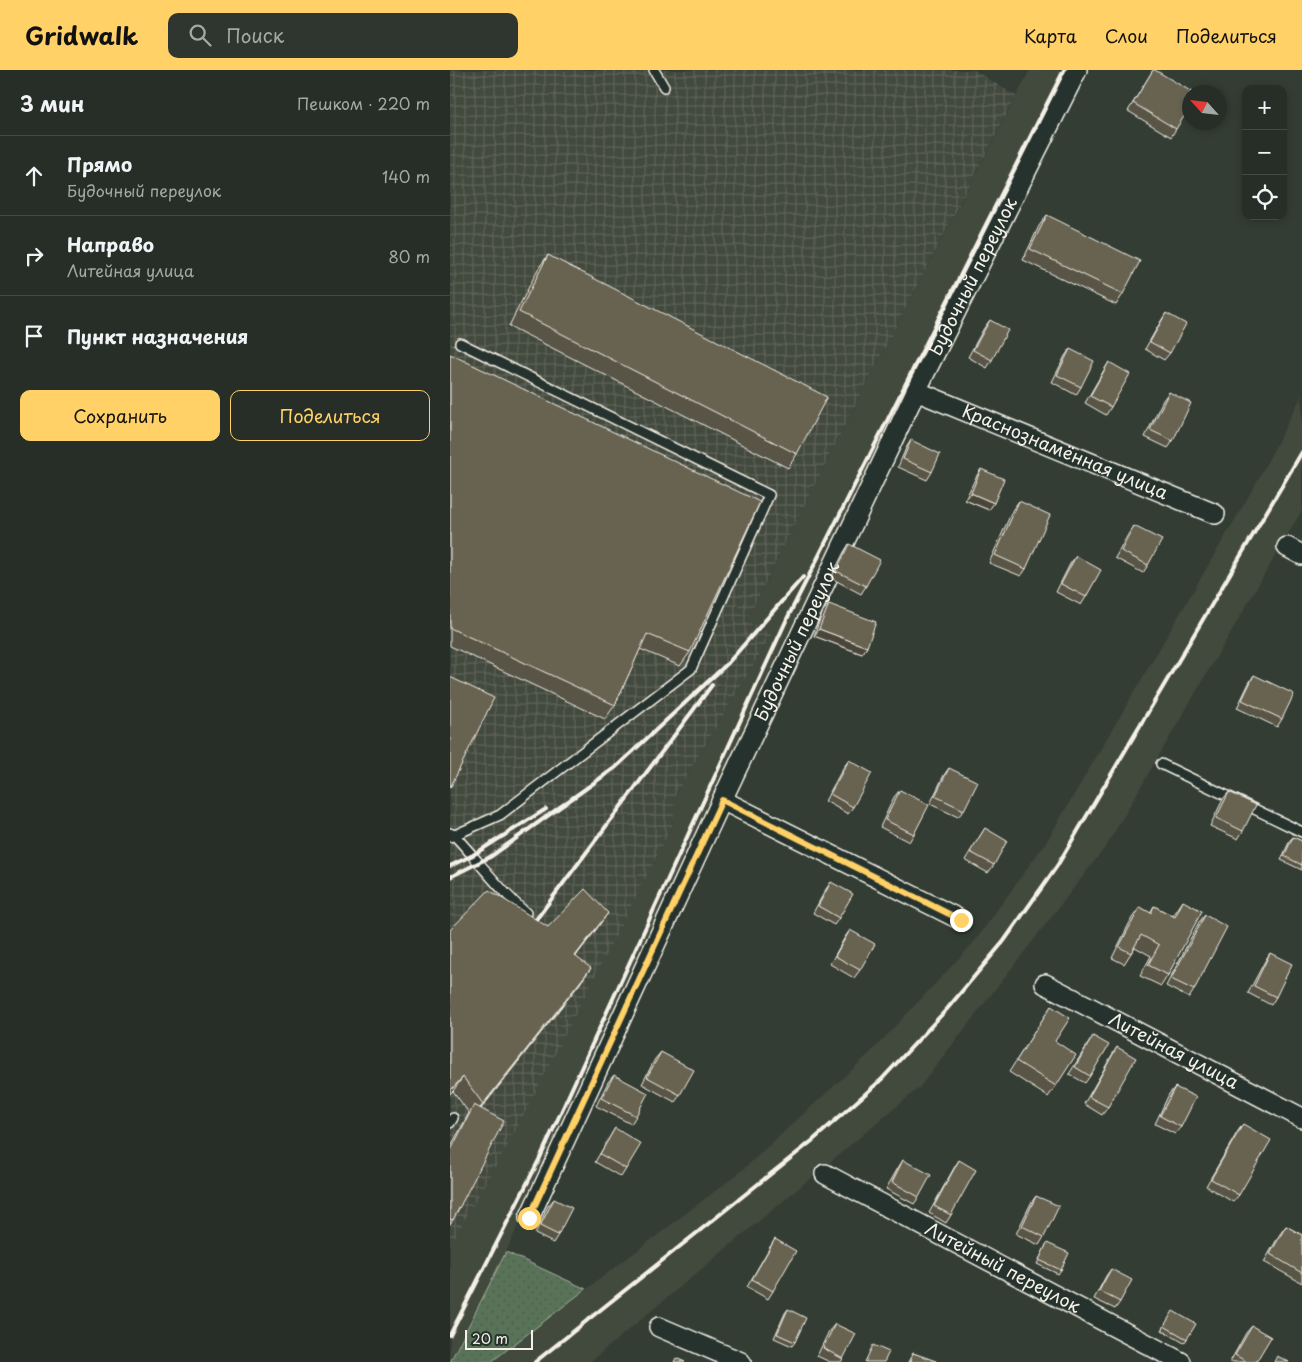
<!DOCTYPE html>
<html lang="ru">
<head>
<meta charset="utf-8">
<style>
	:root { --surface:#262e27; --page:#2e362f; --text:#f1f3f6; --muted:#a4a8a7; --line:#424a44; --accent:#ffd166 }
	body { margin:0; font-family:"Playpen Sans",sans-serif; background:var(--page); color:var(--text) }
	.controls { position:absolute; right:15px; top:15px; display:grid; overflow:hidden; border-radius:10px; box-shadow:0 2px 8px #0003 }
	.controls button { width:45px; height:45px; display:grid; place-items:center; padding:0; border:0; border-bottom:1px solid var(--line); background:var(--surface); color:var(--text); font:25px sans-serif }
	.compass { position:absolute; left:732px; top:15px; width:45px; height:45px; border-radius:50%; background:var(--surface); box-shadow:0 2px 8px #0003; rotate:297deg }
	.scale { position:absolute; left:15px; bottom:12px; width:68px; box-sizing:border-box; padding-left:5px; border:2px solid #f4f1e8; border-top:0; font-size:14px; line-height:18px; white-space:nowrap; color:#f4f1e8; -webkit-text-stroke:4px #26332d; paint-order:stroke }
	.stop { position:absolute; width:15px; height:15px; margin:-11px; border:4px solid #ffd166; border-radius:50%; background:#fff }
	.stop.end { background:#ffd166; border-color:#fff; box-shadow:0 1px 5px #0008 }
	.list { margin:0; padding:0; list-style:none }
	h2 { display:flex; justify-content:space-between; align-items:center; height:65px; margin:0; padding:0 20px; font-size:21px }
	h2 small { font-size:16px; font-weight:400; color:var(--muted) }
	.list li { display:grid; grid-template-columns:32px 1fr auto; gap:15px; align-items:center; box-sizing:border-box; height:80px; padding:0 20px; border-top:1px solid var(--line) }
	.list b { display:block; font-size:19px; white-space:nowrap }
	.list p { margin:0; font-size:16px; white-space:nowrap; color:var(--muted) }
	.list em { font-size:16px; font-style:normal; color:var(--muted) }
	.actions { display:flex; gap:10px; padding:15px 20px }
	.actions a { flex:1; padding:11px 0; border:1px solid var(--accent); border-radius:10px; text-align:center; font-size:18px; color:var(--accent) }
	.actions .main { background:var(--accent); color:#111 }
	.icon { flex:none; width:28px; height:28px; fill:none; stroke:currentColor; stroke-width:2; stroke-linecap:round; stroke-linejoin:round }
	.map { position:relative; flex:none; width:852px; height:1292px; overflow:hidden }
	header { display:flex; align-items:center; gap:30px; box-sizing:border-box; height:70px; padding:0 25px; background:var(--accent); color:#111 }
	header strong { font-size:24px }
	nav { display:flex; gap:28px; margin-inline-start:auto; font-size:18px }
	.search { width:350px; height:45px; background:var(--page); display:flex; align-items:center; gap:12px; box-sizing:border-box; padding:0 18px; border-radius:10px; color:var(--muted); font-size:19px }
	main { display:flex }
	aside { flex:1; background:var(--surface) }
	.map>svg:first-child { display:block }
	.built { fill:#43483d }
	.industrial { fill:url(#industrial-grid) }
	.grass { fill:url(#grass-dots); stroke:#a6b2a0 }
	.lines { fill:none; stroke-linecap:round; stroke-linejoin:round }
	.service-casing { stroke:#f4f1e8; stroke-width:12 }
	.minor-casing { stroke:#f4f1e8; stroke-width:22 }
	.service { stroke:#26332d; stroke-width:9 }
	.minor { stroke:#26332d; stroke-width:19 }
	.rail { stroke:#f4f1e8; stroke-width:4 }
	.wall { fill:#595546; stroke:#f4f1e8 }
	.shaded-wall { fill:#494539; stroke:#f4f1e8 }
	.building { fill:#686351; stroke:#f4f1e8 }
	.route { stroke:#ffd166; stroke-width:6 }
	.labels { text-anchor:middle; stroke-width:4.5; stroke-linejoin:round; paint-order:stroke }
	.street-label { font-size:18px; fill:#f4f1e8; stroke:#26332d }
</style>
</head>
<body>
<header>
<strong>Gridwalk</strong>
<div class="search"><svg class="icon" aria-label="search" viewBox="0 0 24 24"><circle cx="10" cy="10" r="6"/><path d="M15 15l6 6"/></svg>Поиск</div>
<nav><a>Карта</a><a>Слои</a><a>Поделиться</a></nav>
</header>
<main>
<aside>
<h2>3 мин<small>Пешком · 220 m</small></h2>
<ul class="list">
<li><svg class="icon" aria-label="ahead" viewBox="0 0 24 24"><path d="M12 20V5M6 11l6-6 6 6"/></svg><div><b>Прямо</b><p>Будочный переулок</p></div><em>140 m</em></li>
<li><svg class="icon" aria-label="right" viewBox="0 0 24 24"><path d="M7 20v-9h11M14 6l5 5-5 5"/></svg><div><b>Направо</b><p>Литейная улица</p></div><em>80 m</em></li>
<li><svg class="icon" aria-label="arrive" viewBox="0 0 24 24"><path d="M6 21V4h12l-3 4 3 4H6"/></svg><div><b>Пункт назначения</b></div></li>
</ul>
<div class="actions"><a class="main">Сохранить</a><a>Поделиться</a></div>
</aside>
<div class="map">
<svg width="852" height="1292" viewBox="0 0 852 1292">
	<defs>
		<pattern id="industrial-grid" width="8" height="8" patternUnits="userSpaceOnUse" patternTransform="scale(1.25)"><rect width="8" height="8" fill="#43483d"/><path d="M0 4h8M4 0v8" fill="none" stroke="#5f6359"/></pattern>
		<pattern id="grass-dots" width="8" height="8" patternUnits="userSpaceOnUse" patternTransform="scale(1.25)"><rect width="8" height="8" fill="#597359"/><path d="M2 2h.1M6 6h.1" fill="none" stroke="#505b4f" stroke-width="1.8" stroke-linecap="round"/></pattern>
	</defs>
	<rect width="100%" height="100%" fill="#333d34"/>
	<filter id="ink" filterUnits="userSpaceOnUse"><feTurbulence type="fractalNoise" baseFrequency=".02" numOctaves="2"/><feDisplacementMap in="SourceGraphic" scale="10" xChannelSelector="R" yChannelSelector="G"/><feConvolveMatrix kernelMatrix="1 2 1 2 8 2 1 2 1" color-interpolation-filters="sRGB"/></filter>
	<g filter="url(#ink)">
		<g class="built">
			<polygon points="580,0 621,0 335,569 56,1182 0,1290 0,1169 224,752 224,727 322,564 296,551 399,347"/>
			<polygon points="852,325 852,440 657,775 469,1018 140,1292 41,1292 290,1102 421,982 525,871 598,769 804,417"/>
		</g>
		<polygon class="industrial" points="0,0 524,0 566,26 399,347 296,551 322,564 224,727 224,752 64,1064 0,1175"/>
		<polygon class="grass" points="56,1182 136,1219 41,1292 0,1292"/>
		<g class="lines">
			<g class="service-casing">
				<g id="service">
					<polyline points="204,0 214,17"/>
					<polyline points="711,694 852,762"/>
					<path d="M0,763L4,765C29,791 49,820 76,843"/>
					<polyline points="0,767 50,745 241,599 319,425 10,273"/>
					<polyline points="0,1053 3,1048"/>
				</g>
			</g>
			<g class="minor-casing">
				<g id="minor">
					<path id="s1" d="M466,321L765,444"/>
					<polyline points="837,477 852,485"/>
					<polyline points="272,730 511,850"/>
					<path id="s2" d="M595,914L852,1048"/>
					<path id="s3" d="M375,1104L731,1292"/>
					<path id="s4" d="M79,1148L272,730L466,321L627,0"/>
					<polyline points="209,1257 291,1292"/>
				</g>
			</g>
			<use href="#service" class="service"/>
			<use href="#minor" class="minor"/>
			<g class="rail">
				<polyline points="0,796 23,785 96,739"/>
				<polyline points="0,807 40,787 166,697 278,593 353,507"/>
				<polyline points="79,859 262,615"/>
				<polyline points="0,1265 90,1088 336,551 614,0"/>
				<polyline points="85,1292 362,1071 431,1010 497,939 554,871 607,796 852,382"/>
			</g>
		</g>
		<g class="wall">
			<polygon points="703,0 726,59 721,67 678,41"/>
			<polygon points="597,145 673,224 666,235 573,190 589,156"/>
			<polygon points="98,185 347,384 338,398 59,256 88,199"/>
			<polygon points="716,243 720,283 714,290 695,279 711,251"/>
			<polygon points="540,250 542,290 537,298 518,287 534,258"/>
			<polygon points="620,279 631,317 626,325 602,312 615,286"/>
			<polygon points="0,284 240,582 230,596 190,579 165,635 155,649 0,576"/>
			<polygon points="659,292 661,337 656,345 635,333 654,300"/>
			<polygon points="719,322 723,371 718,378 695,367 713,330"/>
			<polygon points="461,370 482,402 477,410 448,397 456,378"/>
			<polygon points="531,399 539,440 515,430 526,407"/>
			<polygon points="569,431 576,499 571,506 539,493 563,439"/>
			<polygon points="684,456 698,495 693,503 665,488 679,463"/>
			<polygon points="399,474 416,516 411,524 381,508 394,482"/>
			<polygon points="626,486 636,527 631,535 606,522 620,494"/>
			<polygon points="379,534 417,577 412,584 364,566 373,541"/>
			<polygon points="804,605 832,649 827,657 787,638 799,613"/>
			<polygon points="399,690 403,737 398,744 375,731 393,698"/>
			<polygon points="499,698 514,740 508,747 480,734 494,705"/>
			<polygon points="450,720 464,764 459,772 430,757 444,727"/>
			<polygon points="779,722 793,761 788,769 760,756 773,729"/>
			<polygon points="535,758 544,795 538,803 515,790"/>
			<polygon points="843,767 852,771 852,800 831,790 840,770"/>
			<polygon points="381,812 389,848 384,855 363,843 376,819"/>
			<polygon points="733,831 718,905 711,916 690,906 701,886 685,877 681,883 674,894 662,888 682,848 690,837 700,843 704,836 723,846"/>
			<polygon points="755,845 744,920 739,928 716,916 749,852"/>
			<polygon points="98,857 148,857 126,886 131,912 31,1039 3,1150 0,1154 0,1078 19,1043 3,1021 0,1024 0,860"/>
			<polygon points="400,860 410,900 404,908 380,894 395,867"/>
			<polygon points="820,883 826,927 821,935 798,923 815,891"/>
			<polygon points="601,936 605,971 606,1016 598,1027 559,1002"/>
			<polygon points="643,966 640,1006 635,1013 619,1004"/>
			<polygon points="667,977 658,1037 652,1045 634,1034 662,985"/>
			<polygon points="211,982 230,1025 225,1032 192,1014 205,989"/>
			<polygon points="164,1005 186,1046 181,1054 146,1036 158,1012"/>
			<polygon points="725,1017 731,1057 725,1064 705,1054 719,1024"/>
			<polygon points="793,1054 789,1125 783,1132 756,1116 788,1061"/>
			<polygon points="165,1058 176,1099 171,1107 145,1092"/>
			<polygon points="453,1090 469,1127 464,1134 436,1119 448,1098"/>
			<polygon points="509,1090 501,1145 496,1153 479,1143 504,1098"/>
			<polygon points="586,1126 594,1167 589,1175 566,1164 581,1133"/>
			<polygon points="104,1129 108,1165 103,1173 85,1164 98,1136"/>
			<polygon points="836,1156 852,1165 852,1213 814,1192 830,1164"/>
			<polygon points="325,1169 323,1221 318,1229 297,1217 320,1177"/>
			<polygon points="597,1173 611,1200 608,1204 587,1194"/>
			<polygon points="661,1199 670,1232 665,1239 644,1229 656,1206"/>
			<polygon points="338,1239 345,1272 342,1276 324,1268 335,1243"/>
			<polygon points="721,1245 737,1269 734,1273 712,1260"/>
			<polygon points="385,1254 393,1289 391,1292 380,1292 367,1286 379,1261"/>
			<polygon points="802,1256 806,1292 780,1292 796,1263"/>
			<polygon points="463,1283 486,1292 458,1292"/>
		</g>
		<g class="shaded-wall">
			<polygon points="521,423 544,433 539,440 515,430"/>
			<polygon points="369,559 417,577 412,584 364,566"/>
			<polygon points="158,843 148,857 115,900 125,886"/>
			<polygon points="141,898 131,912 23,1048 33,1034"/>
			<polygon points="13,1007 3,1021 0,1024 0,1021"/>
		</g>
		<g class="building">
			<polygon points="703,0 705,0 742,22 740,22 740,37 726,59 683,33"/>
			<polygon points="597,145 690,191 673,224 580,179"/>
			<polygon points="98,185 377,327 347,384 69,242"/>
			<polygon points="716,243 736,254 720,283 700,272"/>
			<polygon points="540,250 558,260 542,290 523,280"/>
			<polygon points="620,279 644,291 631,317 607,305"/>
			<polygon points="0,284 310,432 240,582 197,564 165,635 0,558"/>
			<polygon points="659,292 680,304 661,337 640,326"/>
			<polygon points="719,322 741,333 723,371 700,360"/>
			<polygon points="461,370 490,384 482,402 453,389"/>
			<polygon points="531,399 554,409 544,433 521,423"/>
			<polygon points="569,431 600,445 576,499 545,485"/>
			<polygon points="684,456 712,470 698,495 671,481"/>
			<polygon points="399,474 430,490 416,516 386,501"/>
			<polygon points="626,486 651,500 636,527 611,514"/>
			<polygon points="379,534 426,552 417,577 369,559"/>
			<polygon points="804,605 844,624 832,649 792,630"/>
			<polygon points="0,607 44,628 0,718"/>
			<polygon points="399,690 422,703 403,737 380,724"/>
			<polygon points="499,698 528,712 514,740 485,726"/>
			<polygon points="450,720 479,735 464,764 435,750"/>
			<polygon points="779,722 806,735 793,761 766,748"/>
			<polygon points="535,758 557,771 544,795 520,782"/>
			<polygon points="843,767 852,771 852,795 834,786"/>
			<polygon points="381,812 403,824 389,848 368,836"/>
			<polygon points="135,819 158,843 125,886 141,898 33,1034 13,1007 0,1021 0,860 39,820 98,857"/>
			<polygon points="733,831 752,841 718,905 698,895 709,875 691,865 681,883 669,877 690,837 701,843 704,836 725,847"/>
			<polygon points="755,845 777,857 744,920 721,909"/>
			<polygon points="400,860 425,874 410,900 385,886"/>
			<polygon points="820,883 842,894 826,927 804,916"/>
			<polygon points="601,936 620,948 605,971 626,985 606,1016 566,991"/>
			<polygon points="643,966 659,975 640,1006 625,997"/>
			<polygon points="667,977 686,988 658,1037 639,1027"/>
			<polygon points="211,982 244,1000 230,1025 197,1007"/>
			<polygon points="164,1005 198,1023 186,1046 151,1028"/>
			<polygon points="725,1017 746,1027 731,1057 710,1046"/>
			<polygon points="24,1035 54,1051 3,1150 0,1149 0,1082"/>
			<polygon points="793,1054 821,1070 789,1125 761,1109"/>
			<polygon points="165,1058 191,1074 176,1099 150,1084"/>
			<polygon points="453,1090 481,1105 469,1127 442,1112"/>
			<polygon points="509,1090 526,1100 501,1145 484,1136"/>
			<polygon points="586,1126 609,1136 594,1167 572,1156"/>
			<polygon points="104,1129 122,1138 108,1165 90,1156"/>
			<polygon points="836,1156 852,1165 852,1203 820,1184"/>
			<polygon points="325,1169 346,1181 323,1221 302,1209"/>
			<polygon points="597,1173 619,1183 611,1200 589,1190"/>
			<polygon points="661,1199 682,1210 670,1232 649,1221"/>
			<polygon points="338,1239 356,1248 345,1272 327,1264"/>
			<polygon points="723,1241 746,1254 737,1269 714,1256"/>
			<polygon points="385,1254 406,1264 393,1289 373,1278"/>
			<polygon points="802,1256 821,1267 806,1292 797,1292 785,1285"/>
			<polygon points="423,1275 439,1282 434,1292 415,1292"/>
			<polygon points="463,1283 486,1291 486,1292 460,1292"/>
			<polygon points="827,1286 839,1292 824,1292"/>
			<polygon points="226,1288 235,1292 224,1292"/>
		</g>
	</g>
	<g class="lines" filter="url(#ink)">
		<polyline class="route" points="79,1148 272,730 511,850"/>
	</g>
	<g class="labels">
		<g class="street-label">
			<text dy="6" stroke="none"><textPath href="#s4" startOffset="1041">Будочный переулок</textPath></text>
			<text dy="6" stroke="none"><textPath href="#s1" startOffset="161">Краснознамённая улица</textPath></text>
			<text dy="6" stroke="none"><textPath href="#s4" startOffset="636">Будочный переулок</textPath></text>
			<text dy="6" stroke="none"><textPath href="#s2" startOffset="145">Литейная улица</textPath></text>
			<text dy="6" stroke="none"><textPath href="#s3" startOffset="201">Литейный переулок</textPath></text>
		</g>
	</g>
</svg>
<div class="controls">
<button>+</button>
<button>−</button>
<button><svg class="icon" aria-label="locate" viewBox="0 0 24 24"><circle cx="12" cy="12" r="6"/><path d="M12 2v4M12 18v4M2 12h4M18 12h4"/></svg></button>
</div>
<svg class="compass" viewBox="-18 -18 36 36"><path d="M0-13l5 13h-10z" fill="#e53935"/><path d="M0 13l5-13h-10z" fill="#a4a8a7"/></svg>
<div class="scale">20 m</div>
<div class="stop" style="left:79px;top:1148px"></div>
<div class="stop end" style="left:511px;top:850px"></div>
</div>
</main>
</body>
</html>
